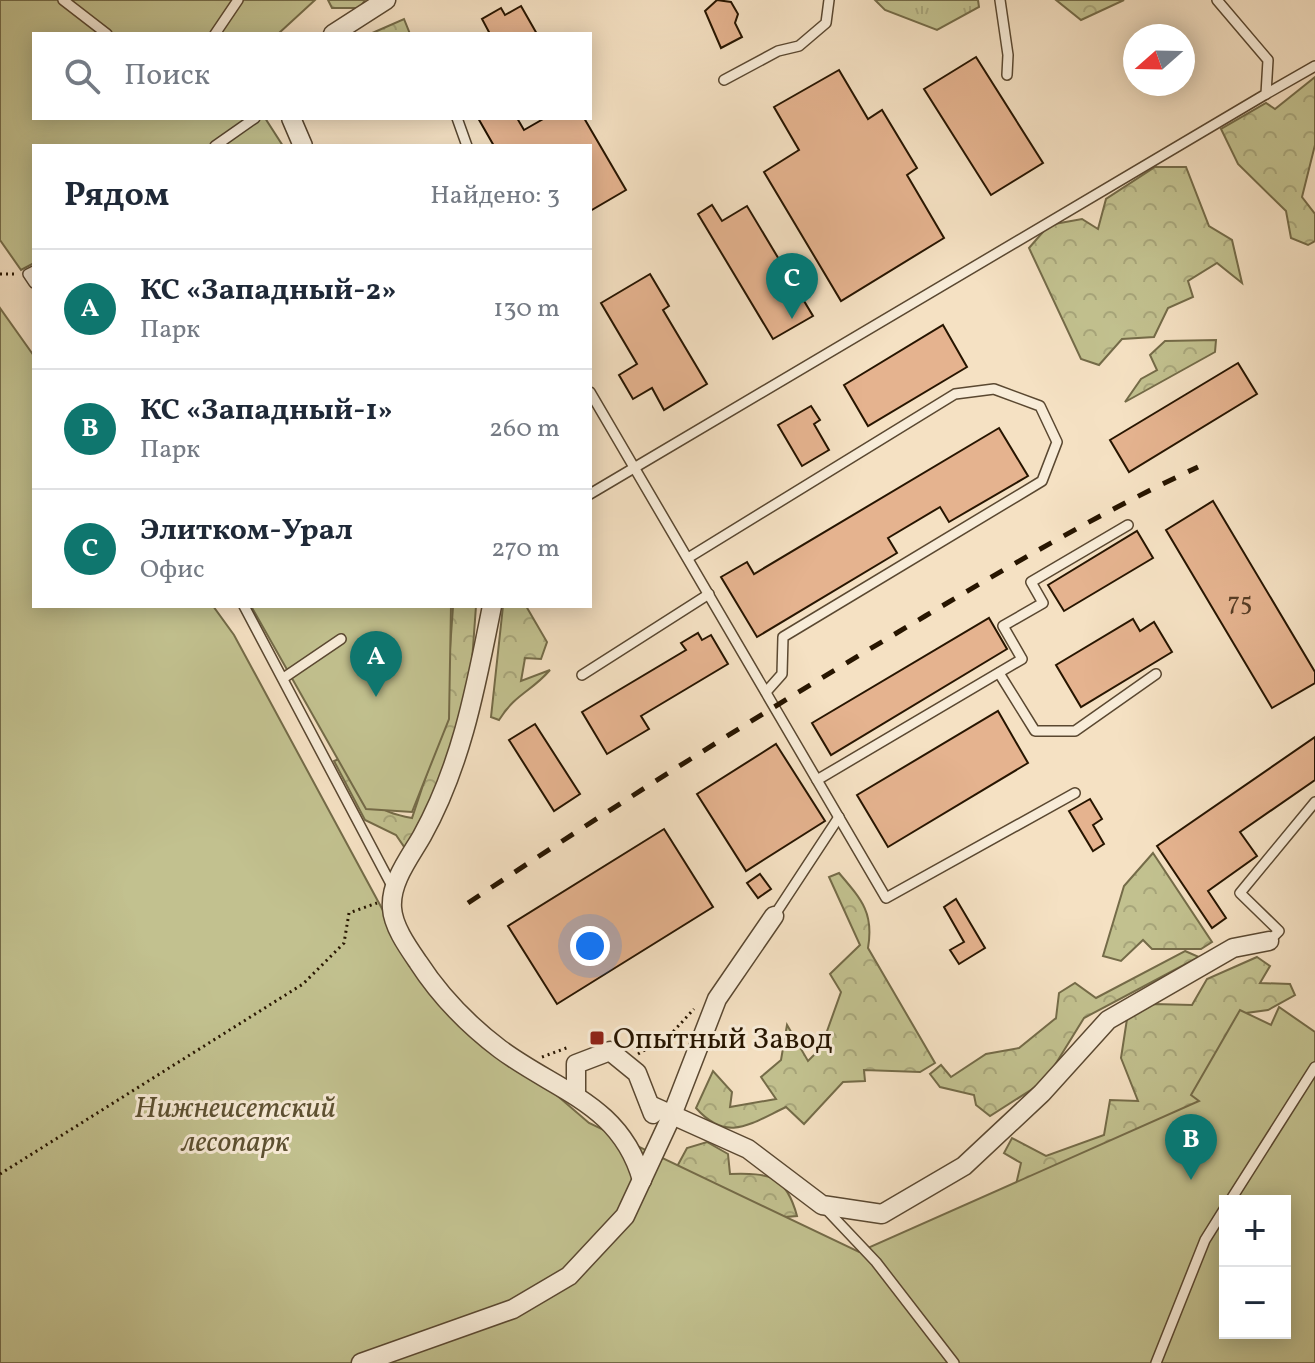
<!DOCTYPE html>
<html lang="ru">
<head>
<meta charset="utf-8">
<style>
	:root { --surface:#fff; --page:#f6f6f7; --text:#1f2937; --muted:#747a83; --line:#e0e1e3; --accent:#0f766e }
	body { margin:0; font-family:Vollkorn,serif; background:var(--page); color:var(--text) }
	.controls { position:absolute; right:24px; bottom:24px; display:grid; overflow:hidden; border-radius:0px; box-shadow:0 4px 20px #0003 }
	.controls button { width:72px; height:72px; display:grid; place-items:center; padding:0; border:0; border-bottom:2px solid var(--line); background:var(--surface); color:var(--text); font:40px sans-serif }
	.compass { position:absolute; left:1123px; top:24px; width:72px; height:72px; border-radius:50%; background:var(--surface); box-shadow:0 4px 20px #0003; rotate:250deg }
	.you { position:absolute; left:590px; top:946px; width:28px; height:28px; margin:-20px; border:6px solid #fff; border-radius:50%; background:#1a73e8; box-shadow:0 0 0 12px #1a73e833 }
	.badge { display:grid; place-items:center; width:52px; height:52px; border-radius:50%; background:var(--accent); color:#fff; font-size:26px; font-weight:700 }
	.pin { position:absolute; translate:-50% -66px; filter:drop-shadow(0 2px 4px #0008) }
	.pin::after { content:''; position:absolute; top:42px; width:28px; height:24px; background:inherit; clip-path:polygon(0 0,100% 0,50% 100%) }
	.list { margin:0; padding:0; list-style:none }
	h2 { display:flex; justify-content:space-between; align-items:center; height:104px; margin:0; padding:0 32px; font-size:34px }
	h2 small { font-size:26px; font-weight:400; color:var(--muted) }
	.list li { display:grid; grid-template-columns:52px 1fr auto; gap:24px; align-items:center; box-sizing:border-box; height:120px; padding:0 32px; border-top:2px solid var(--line) }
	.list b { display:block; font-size:30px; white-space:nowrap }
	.list p { margin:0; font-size:26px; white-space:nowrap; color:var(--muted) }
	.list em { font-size:26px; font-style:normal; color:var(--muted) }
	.icon { flex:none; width:44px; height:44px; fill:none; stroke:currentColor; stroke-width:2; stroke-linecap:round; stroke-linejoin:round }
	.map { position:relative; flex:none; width:1315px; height:1363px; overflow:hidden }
	.search { position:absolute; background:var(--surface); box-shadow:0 4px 20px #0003; left:32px; top:32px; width:560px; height:88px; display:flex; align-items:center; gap:20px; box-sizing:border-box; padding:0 28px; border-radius:0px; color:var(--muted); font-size:30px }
	.panel { position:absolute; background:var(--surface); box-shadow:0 4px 20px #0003; left:32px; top:144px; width:560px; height:464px; border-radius:0px }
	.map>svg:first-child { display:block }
	.grass { fill:url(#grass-tufts); stroke:#746b48; stroke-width:2 }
	.forest { fill:url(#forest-crowns); stroke:#746b48; stroke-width:2 }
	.green { fill:#c2c18f; stroke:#746b48; stroke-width:2; fill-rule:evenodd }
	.building { fill:#e5b38f; stroke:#271500; stroke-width:2 }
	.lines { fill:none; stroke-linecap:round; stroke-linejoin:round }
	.lane-casing { stroke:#5a4831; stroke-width:12 }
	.street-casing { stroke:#5a4831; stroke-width:21 }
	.path { stroke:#271500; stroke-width:3; stroke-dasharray:2 4; stroke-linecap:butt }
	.lane { stroke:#f8ecd8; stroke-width:9 }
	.street { stroke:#f8ecd8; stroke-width:18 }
	.rail { stroke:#271500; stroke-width:5; stroke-dasharray:14 14; stroke-linecap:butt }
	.poi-dot { fill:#8f2418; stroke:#f8ecd8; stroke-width:3 }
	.labels { text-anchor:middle; stroke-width:6; stroke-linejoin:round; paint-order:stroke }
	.number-label { font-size:26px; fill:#563c24 }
	.poi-label { font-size:30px; fill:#271500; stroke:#f8ecd8; text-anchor:start }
	.park-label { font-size:30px; font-style:italic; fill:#5d5132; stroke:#f8ecd8 }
</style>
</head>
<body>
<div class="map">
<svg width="1315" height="1363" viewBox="0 0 1315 1363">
	<defs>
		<pattern id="grass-tufts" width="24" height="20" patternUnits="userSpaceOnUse" patternTransform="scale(2)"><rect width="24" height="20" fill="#c2c18f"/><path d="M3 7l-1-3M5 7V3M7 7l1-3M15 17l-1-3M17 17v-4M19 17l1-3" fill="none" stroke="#a7a57a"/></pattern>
		<pattern id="forest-crowns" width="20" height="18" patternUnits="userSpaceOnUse" patternTransform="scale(2)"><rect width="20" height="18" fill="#c2c18f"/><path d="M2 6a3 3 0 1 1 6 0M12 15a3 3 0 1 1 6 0" fill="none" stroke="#a7a57a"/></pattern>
	</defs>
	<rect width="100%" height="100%" fill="#f5e1c3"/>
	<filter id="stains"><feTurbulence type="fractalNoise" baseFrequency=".0025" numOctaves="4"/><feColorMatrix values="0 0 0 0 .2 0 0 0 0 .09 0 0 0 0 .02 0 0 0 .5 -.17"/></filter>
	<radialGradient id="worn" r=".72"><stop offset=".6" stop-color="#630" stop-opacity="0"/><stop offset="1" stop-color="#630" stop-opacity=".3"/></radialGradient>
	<polygon class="grass" points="875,0 978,0 979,7 937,30 885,10"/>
	<g class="forest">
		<polygon points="328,0 365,0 360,8 332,8"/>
		<polygon points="1056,0 1124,0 1081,20"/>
		<polygon points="404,19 410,34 370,34"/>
		<polygon points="1315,77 1315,145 1302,197 1315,214 1315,241 1308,245 1291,238 1286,211 1238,164 1221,129 1266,103 1275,109"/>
		<polygon points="1155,167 1186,167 1209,226 1232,240 1242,283 1217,263 1188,281 1193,297 1168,308 1154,337 1122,339 1099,365 1081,359 1029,248 1049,225 1082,219 1098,229 1106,199"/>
		<polygon points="1216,340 1215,352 1125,402 1141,379 1157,370 1150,355 1165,341"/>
		<path d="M476,606L469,703L431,809L407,851L396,835L365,820L334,761L346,756C365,795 366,810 412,818L445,719L453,607Z"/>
		<path d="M503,606H526L547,642L541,659L525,658L521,681L550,670C531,692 516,693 499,720L491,717Z"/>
		<polygon points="1153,853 1212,942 1201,949 1152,949 1143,940 1121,961 1103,956 1124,886"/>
		<path d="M839,873C862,900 874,913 868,948L935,1063L920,1072L864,1070L865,1081L843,1082L804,1124L786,1107C750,1124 727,1143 696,1108L713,1071L732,1092L730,1107L776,1099L761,1077L781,1060L787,1025L808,1061L821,1048L841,992L830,974L860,945L829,877Z"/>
		<polygon points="1185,951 1199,957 1084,1018 1045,1081 990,1116 976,1105 974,1095 940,1087 930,1074 941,1065 951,1077 986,1054 1019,1048 1056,1018 1059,993 1075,983 1096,998"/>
		<polygon points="1257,957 1270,966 1260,983 1290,984 1295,995 1268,1010 1239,1014 1231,1095 1015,1189 1021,1163 1004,1153 1012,1138 1046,1156 1104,1135 1110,1100 1138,1101 1121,1058 1127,1019 1154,1004 1192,1005 1207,979"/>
		<path d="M707,1142L728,1154L730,1174C770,1173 786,1175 797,1216L747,1220L447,1363L673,1174L687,1148Z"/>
	</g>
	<g class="green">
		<polygon points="0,0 315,0 278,34 34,34 34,118 265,118 283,146 34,146 34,267 32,264 21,270 0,240"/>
		<path d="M0,308L34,356V606H213L234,635L419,977L589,1123L859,1252L1199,1101L1191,1095L1240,1010L1271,1025L1279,1007L1315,1032V1363H0ZM1225,1201H1285V1333H1225Z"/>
		<polygon points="251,606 451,606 449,719 412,812 366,809"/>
	</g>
	<g class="building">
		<polygon points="717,0 731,2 738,14 735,23 742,37 721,48 705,11"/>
		<polygon points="521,6 537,34 490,34 482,19 501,8 505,15"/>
		<polygon points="976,57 1043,163 991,195 924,89"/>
		<polygon points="839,70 868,119 882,110 917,168 907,175 944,238 841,301 764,172 799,150 774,107"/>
		<polygon points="478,118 517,118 524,130 545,118 584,118 626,190 590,211 590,146 494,146"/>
		<polygon points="712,205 722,221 747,206 813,316 773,339 698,214"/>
		<polygon points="650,274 669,306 663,310 707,384 664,410 652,388 633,399 619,375 637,364 601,303"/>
		<polygon points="943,325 967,367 868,426 844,385"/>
		<polygon points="1238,363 1257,394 1129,472 1110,440"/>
		<polygon points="811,406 820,420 814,424 829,450 802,466 778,425"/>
		<polygon points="999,428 1028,476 949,522 940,507 888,538 897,553 757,637 721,577 747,562 754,574"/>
		<polygon points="1213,501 1315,672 1315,683 1272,708 1166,530"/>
		<polygon points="1137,531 1153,558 1064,611 1048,585"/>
		<polygon points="989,618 1007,649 831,755 812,723"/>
		<polygon points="1133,619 1140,631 1154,622 1172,652 1081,707 1056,665"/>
		<polygon points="698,633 702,640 711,635 728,664 641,716 649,729 607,754 582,712 686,650 681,643"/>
		<polygon points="998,711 1028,763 888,847 857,795"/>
		<polygon points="535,724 580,794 554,811 509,740"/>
		<polygon points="1315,737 1315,780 1240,832 1257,856 1208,891 1226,918 1212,928 1157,846"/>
		<polygon points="776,744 825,821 746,871 697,794"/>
		<polygon points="1090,799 1102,819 1093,825 1104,844 1093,851 1069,811"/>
		<polygon points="664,829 713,907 557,1004 508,926"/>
		<polygon points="760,874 771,889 758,898 747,883"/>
		<polygon points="956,899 985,948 959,964 950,950 964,942 944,907"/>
	</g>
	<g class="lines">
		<g class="lane-casing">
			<g id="lane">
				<polyline points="63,0 107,34"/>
				<polyline points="1000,0 1008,55 1007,75"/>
				<polyline points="215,34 238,0"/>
				<polyline points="724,80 778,51 799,46 826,23 829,0"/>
				<polyline points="1266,94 1315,66"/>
				<polyline points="457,118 467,146"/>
				<polyline points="215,146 255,118"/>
				<polyline points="34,271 28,274 34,283"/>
				<polyline points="590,392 886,898 1075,793"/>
				<polyline points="590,494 1266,94 1268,60 1217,0"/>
				<polyline points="688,558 955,394 994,389 1040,406 1057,442 1042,481 783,637 782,674 766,692"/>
				<polyline points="244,606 392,886"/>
				<polyline points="999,673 1035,731 1075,731 1156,674"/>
				<polyline points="582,675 709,594"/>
				<polyline points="285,677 341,639"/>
				<polyline points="817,780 1022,659 1003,626 1043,603 1031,582 1128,525"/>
				<polyline points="774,916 839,817"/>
				<polyline points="1269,941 1279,931 1240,893 1315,802"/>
				<polyline points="1230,1201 1315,1067"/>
				<polyline points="824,1207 876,1262 954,1363"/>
				<polyline points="1156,1363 1205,1240 1225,1208"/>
			</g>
		</g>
		<g class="street-casing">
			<g id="street">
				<polyline points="333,34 386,0"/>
				<polyline points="291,118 303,146"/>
				<path d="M492,606C476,686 462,764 422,836C410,857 390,882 392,908C393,926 407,946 418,962C440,996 467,1024 500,1049C556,1091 621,1104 642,1180"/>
				<polyline points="576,1095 576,1064 610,1051 637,1073 653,1114"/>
				<polyline points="650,1105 748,1149 822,1205 882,1214 964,1166 1042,1093 1108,1020 1233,948 1269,941"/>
				<polyline points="361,1363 513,1309 569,1276 625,1216 672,1115 717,999 774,916"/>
			</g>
		</g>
		<g class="path">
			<polyline points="0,274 16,274"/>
			<polyline points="638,1054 671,1034 694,1009"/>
			<polyline points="542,1057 569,1047"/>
			<polyline points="0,1174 303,984 344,943 349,913 377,903"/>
		</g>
		<use href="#lane" class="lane"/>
		<use href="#street" class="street"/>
		<path class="rail" d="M468,903C608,810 750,720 895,634C994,575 1093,516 1198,467"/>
	</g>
	<rect class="poi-dot" x="589" y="1030" width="16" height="16" rx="4"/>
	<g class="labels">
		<g class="number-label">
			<text x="1240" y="610">75</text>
		</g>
		<g class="poi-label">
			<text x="613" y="1048">Опытный Завод</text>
		</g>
		<g class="park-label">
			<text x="235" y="1117">Нижнеисетский<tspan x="235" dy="34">лесопарк</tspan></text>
		</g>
	</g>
	<rect width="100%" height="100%" filter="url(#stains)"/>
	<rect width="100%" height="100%" fill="url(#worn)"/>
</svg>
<div class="controls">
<button>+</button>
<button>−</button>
</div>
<svg class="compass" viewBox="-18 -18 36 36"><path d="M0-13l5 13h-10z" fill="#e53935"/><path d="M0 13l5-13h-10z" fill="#747a83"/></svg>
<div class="you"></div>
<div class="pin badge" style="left:376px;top:697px">A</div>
<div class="pin badge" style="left:1191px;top:1180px">B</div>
<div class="pin badge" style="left:792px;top:319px">C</div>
<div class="search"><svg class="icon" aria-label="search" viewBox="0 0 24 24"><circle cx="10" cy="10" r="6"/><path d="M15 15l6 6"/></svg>Поиск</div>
<section class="panel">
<h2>Рядом<small>Найдено: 3</small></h2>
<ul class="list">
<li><span class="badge">A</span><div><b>КС «Западный-2»</b><p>Парк</p></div><em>130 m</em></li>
<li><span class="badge">B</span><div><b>КС «Западный-1»</b><p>Парк</p></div><em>260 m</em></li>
<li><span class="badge">C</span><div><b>Элитком-Урал</b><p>Офис</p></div><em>270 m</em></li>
</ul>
</section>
</div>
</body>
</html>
